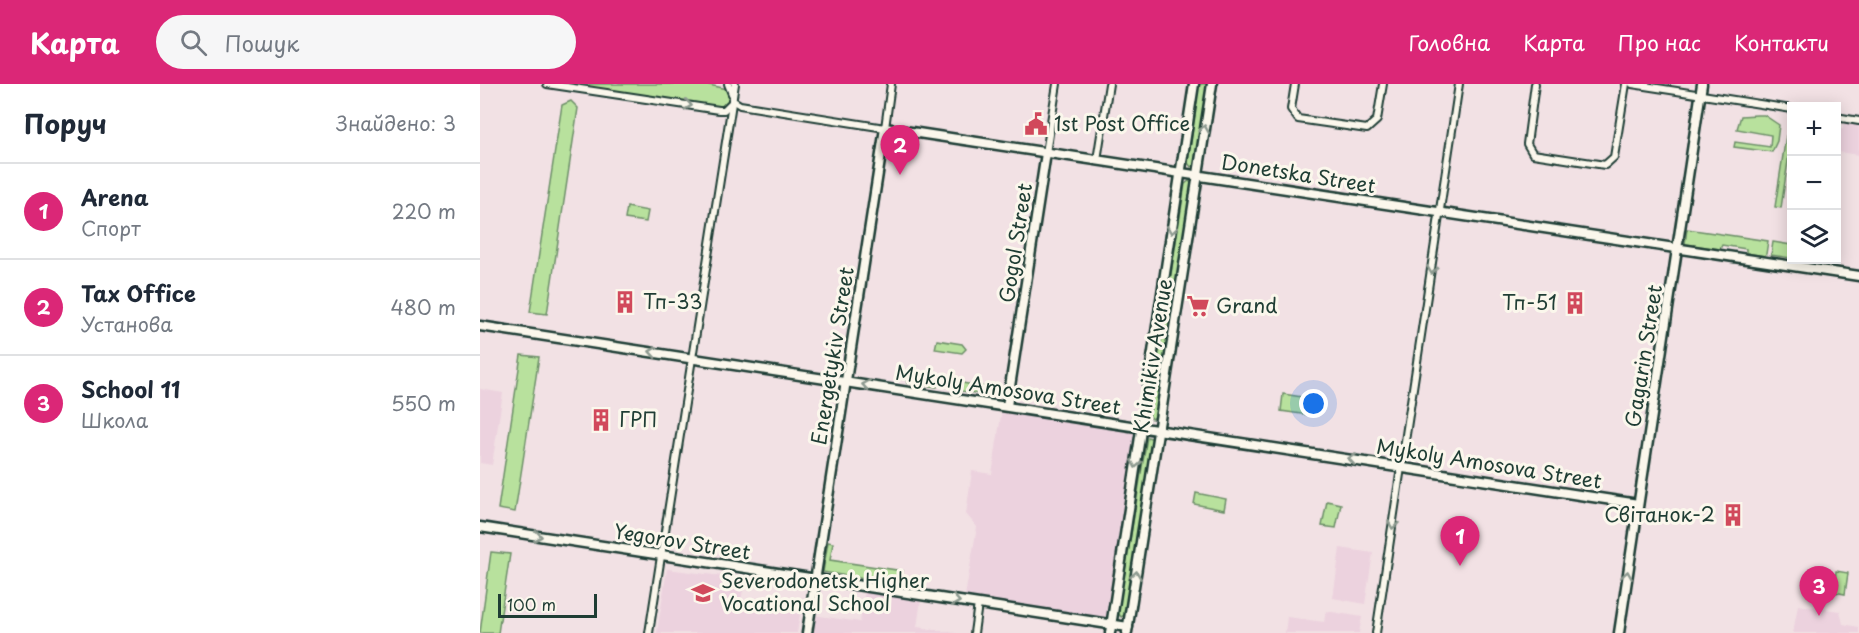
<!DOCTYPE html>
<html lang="uk">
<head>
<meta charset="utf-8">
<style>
	:root { --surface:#fff; --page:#f6f6f7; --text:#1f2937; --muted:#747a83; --line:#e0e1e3; --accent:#db2777 }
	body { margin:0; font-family:"Playpen Sans",sans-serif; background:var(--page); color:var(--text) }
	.controls { position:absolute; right:18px; top:18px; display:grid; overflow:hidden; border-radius:0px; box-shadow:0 3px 15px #0003 }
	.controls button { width:54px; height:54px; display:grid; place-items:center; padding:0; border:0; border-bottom:2px solid var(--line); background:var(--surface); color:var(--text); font:30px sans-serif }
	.scale { position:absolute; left:18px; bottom:15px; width:99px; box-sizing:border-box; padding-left:6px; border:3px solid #1f3d34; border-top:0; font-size:16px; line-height:21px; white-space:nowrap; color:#1f3d34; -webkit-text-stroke:4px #fbf7ec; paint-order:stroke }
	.you { position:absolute; left:834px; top:320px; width:21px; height:21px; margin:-15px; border:4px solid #fff; border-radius:50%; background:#1a73e8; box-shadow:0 0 0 9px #1a73e833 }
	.badge { display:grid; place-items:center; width:39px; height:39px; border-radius:50%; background:var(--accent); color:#fff; font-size:20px; font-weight:700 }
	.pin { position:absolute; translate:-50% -50px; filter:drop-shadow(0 2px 3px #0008) }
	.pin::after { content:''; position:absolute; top:32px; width:21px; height:18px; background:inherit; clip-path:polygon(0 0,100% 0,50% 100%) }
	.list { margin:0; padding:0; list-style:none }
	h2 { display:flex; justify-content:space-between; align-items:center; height:78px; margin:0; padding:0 24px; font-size:26px }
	h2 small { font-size:20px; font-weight:400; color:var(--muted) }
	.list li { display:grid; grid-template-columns:39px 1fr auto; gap:18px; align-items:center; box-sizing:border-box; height:96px; padding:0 24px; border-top:2px solid var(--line) }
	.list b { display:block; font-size:22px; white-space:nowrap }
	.list p { margin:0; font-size:20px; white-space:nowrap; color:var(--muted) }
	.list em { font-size:20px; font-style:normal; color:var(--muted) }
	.icon { flex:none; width:33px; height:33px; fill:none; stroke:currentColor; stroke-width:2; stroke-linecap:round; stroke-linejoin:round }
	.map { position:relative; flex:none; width:1379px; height:549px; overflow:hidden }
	header { display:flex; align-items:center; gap:36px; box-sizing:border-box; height:84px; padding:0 30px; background:var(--accent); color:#fff }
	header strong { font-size:28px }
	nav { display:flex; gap:33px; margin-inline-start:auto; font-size:21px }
	.search { width:420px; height:54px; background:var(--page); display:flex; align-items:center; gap:15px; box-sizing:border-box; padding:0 21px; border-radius:33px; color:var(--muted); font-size:22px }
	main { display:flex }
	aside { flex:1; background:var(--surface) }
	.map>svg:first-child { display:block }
	.built { fill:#ecd2de }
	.green { fill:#b8e19d; stroke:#6c8f68; stroke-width:1.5 }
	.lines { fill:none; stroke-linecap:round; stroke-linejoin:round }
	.street-casing { stroke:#1f3d34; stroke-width:10 }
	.secondary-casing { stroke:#1f3d34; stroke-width:13 }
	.street { stroke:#fbf7ec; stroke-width:6 }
	.secondary { stroke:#fbf7ec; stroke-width:8 }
	.oneway { stroke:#8d9a90 }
	.labels { text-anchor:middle; stroke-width:6; stroke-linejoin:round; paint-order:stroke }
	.poi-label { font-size:20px; fill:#1f3d34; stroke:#fbf7ec; text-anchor:start }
	.street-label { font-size:20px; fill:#1f3d34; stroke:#fbf7ec }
</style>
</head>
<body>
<header>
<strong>Карта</strong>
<div class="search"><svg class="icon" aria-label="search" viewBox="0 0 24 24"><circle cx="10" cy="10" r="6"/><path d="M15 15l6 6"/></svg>Пошук</div>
<nav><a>Головна</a><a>Карта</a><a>Про нас</a><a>Контакти</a></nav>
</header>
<main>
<aside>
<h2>Поруч<small>Знайдено: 3</small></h2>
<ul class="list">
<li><span class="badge">1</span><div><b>Arena</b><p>Спорт</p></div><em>220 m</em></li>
<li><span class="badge">2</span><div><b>Tax Office</b><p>Установа</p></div><em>480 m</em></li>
<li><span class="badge">3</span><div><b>School 11</b><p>Школа</p></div><em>550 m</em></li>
</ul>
</aside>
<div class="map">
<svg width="1379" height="549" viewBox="0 0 1379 549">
	<rect width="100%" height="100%" fill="#f2e1e4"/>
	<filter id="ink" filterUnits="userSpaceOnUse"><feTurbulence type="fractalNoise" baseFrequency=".0167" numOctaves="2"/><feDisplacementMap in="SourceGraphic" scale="12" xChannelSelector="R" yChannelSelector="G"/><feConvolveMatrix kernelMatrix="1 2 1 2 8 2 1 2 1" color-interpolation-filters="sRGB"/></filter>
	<g filter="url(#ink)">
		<g class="built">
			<polygon points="1364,36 1379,38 1379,71 1357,68 1356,44 1363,45"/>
			<polygon points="0,305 23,309 12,381 0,379"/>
			<polygon points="522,325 658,346 628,536 501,516 501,514 485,512 497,443 486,430 492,387 512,390"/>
			<polygon points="860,464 893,469 885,520 853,514"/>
			<polygon points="187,485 265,495 260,522 320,530 317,549 177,549"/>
			<polygon points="385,506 441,515 437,543 476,549 330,549 333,531 380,538"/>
			<polygon points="1318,521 1360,527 1363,540 1379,543 1379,549 1313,549"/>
			<polygon points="846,527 882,533 879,549 805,549 807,533 844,538"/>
		</g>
		<g class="green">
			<polygon points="109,0 225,0 247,5 250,15 245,21 239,23 109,3"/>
			<polygon points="719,0 727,0 715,80 711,83 708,79"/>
			<polygon points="91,17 98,24 67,230 50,228 82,21"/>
			<polygon points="1277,31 1284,31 1299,41 1297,57 1292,68 1254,63 1255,58 1290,63 1291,51 1257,45 1261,32"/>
			<polygon points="1306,52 1311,53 1311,57 1301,124 1295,123"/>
			<polygon points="709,97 713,101 677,332 672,335 669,331 705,100"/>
			<polygon points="147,123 168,127 166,138 145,135"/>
			<polygon points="1207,145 1288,157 1286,170 1284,172 1266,169 1266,165 1242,161 1240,165 1205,160"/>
			<polygon points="1293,158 1311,161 1311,174 1291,171"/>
			<polygon points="457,256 482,260 486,265 482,269 455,265"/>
			<polygon points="41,271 59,273 35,428 18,425"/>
			<polygon points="428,291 458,295 457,303 427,299 426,294"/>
			<polygon points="476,298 513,304 512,312 475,306"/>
			<polygon points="803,310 822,313 829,321 828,331 801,327"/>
			<polygon points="667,353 671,354 673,356 646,530 641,533 638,529"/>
			<polygon points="716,409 746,415 744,426 714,420"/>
			<polygon points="847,417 861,420 856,444 842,442"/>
			<polygon points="348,458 353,459 350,476 423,487 421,501 343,488"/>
			<polygon points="11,468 30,470 18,549 0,549"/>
			<polygon points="1356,487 1368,489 1365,510 1354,508"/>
		</g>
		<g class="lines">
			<g class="street-casing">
				<g id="street">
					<polyline points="67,0 239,26 244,26 250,20"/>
					<polyline points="248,0 252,10"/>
					<polyline points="815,0 811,25 818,35 887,45 897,36 903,0"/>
					<polyline points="1055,0 1047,60 1053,70 1125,81 1134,73 1146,0"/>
					<polyline points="1152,0 1312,25"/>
					<polyline points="252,16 260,21 405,44 411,0"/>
					<polyline points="1356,33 1379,37"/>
					<polyline points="566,69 577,0"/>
					<polyline points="617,76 629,0"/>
					<polyline points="169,549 255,0"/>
					<polyline points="494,549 498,520"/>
					<polyline points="896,549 979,0"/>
				</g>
			</g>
			<g class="secondary-casing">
				<g id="secondary">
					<polyline points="0,242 1158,420"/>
					<polyline points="527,322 566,69"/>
					<polyline points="0,443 648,543"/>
					<polyline points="647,548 732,0"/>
					<polyline points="327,549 405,44 1379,192"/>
					<polyline points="630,549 714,0"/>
					<polyline points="1139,549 1222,0"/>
				</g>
			</g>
			<use href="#street" class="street"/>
			<use href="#secondary" class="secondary"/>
		</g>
		<defs><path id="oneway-chevron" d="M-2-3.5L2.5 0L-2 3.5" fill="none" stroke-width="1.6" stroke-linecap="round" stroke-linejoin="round" transform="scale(1.5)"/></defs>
		<g class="oneway">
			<use href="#oneway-chevron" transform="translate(208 21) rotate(9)"/>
			<use href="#oneway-chevron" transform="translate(724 45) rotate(-81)"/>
			<use href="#oneway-chevron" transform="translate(692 146) rotate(99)"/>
			<use href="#oneway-chevron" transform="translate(952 186) rotate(99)"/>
			<use href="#oneway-chevron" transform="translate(173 268) rotate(-171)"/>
			<use href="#oneway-chevron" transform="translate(386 301) rotate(-171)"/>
			<use href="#oneway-chevron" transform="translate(872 375) rotate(-171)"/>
			<use href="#oneway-chevron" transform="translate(656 380) rotate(99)"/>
			<use href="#oneway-chevron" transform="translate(913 441) rotate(99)"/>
			<use href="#oneway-chevron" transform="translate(58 452) rotate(9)"/>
			<use href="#oneway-chevron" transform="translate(656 491) rotate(-81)"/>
			<use href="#oneway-chevron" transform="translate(1147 491) rotate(-81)"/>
			<use href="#oneway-chevron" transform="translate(476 517) rotate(9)"/>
		</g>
	</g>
	<defs>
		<g id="civic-bare" transform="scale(1.8)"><path d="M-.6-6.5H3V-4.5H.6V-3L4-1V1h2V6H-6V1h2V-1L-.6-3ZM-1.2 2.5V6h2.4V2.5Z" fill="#d1495b" stroke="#fbf7ec" stroke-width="2.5" paint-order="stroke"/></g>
		<g id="building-bare" transform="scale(1.8)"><path d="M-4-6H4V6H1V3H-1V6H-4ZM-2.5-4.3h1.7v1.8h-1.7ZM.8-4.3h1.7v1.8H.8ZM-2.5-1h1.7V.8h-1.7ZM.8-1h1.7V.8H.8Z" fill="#d1495b" stroke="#fbf7ec" stroke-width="2.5" paint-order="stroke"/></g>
		<g id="supermarket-bare" transform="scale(1.8)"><path d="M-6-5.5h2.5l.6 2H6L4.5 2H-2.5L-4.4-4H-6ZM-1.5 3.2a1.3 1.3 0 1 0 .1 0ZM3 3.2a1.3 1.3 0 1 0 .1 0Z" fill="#d1495b" stroke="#fbf7ec" stroke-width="2.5" paint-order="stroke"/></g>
		<g id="university-bare" transform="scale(1.8)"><path d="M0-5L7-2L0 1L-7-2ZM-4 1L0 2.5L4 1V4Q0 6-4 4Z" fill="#d1495b" stroke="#fbf7ec" stroke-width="2.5" paint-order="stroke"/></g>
	</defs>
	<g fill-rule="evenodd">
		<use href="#civic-bare" x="556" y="40"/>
		<use href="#building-bare" x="145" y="218"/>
		<use href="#building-bare" x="1095" y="219"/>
		<use href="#supermarket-bare" x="718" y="222"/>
		<use href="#building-bare" x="121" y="336"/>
		<use href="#building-bare" x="1253" y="431"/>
		<use href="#university-bare" x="223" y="509"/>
	</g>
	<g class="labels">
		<g class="poi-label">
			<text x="574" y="47">1st Post Office</text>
			<text x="163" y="225">Тп-33</text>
			<text x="1077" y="226" text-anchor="end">Тп-51</text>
			<text x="736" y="229">Grand</text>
			<text x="139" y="343">ГРП</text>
			<text x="1235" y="438" text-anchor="end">Світанок-2</text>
			<text x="241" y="504">Severodonetsk Higher<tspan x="241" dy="23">Vocational School</tspan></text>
		</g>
		<g class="street-label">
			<text transform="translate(818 90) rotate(9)" y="7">Donetska Street</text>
			<text transform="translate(536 159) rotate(-81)" y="7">Gogol Street</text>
			<text transform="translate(353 272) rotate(-81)" y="7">Energetykiv Street</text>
			<text transform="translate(673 272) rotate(-81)" y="7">Khimikiv Avenue</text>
			<text transform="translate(1164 272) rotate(-81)" y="7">Gagarin Street</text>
			<text transform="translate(528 306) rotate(9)" y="7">Mykoly Amosova Street</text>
			<text transform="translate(1009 380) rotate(9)" y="7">Mykoly Amosova Street</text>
			<text transform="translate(202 458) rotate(9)" y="7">Yegorov Street</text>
		</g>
	</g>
</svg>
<div class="controls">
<button>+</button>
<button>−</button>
<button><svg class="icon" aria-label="layers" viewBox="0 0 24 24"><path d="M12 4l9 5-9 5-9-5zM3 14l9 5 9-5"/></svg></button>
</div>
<div class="scale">100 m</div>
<div class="you"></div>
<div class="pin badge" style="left:980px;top:482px">1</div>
<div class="pin badge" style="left:420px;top:91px">2</div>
<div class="pin badge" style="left:1339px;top:532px">3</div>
</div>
</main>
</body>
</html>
